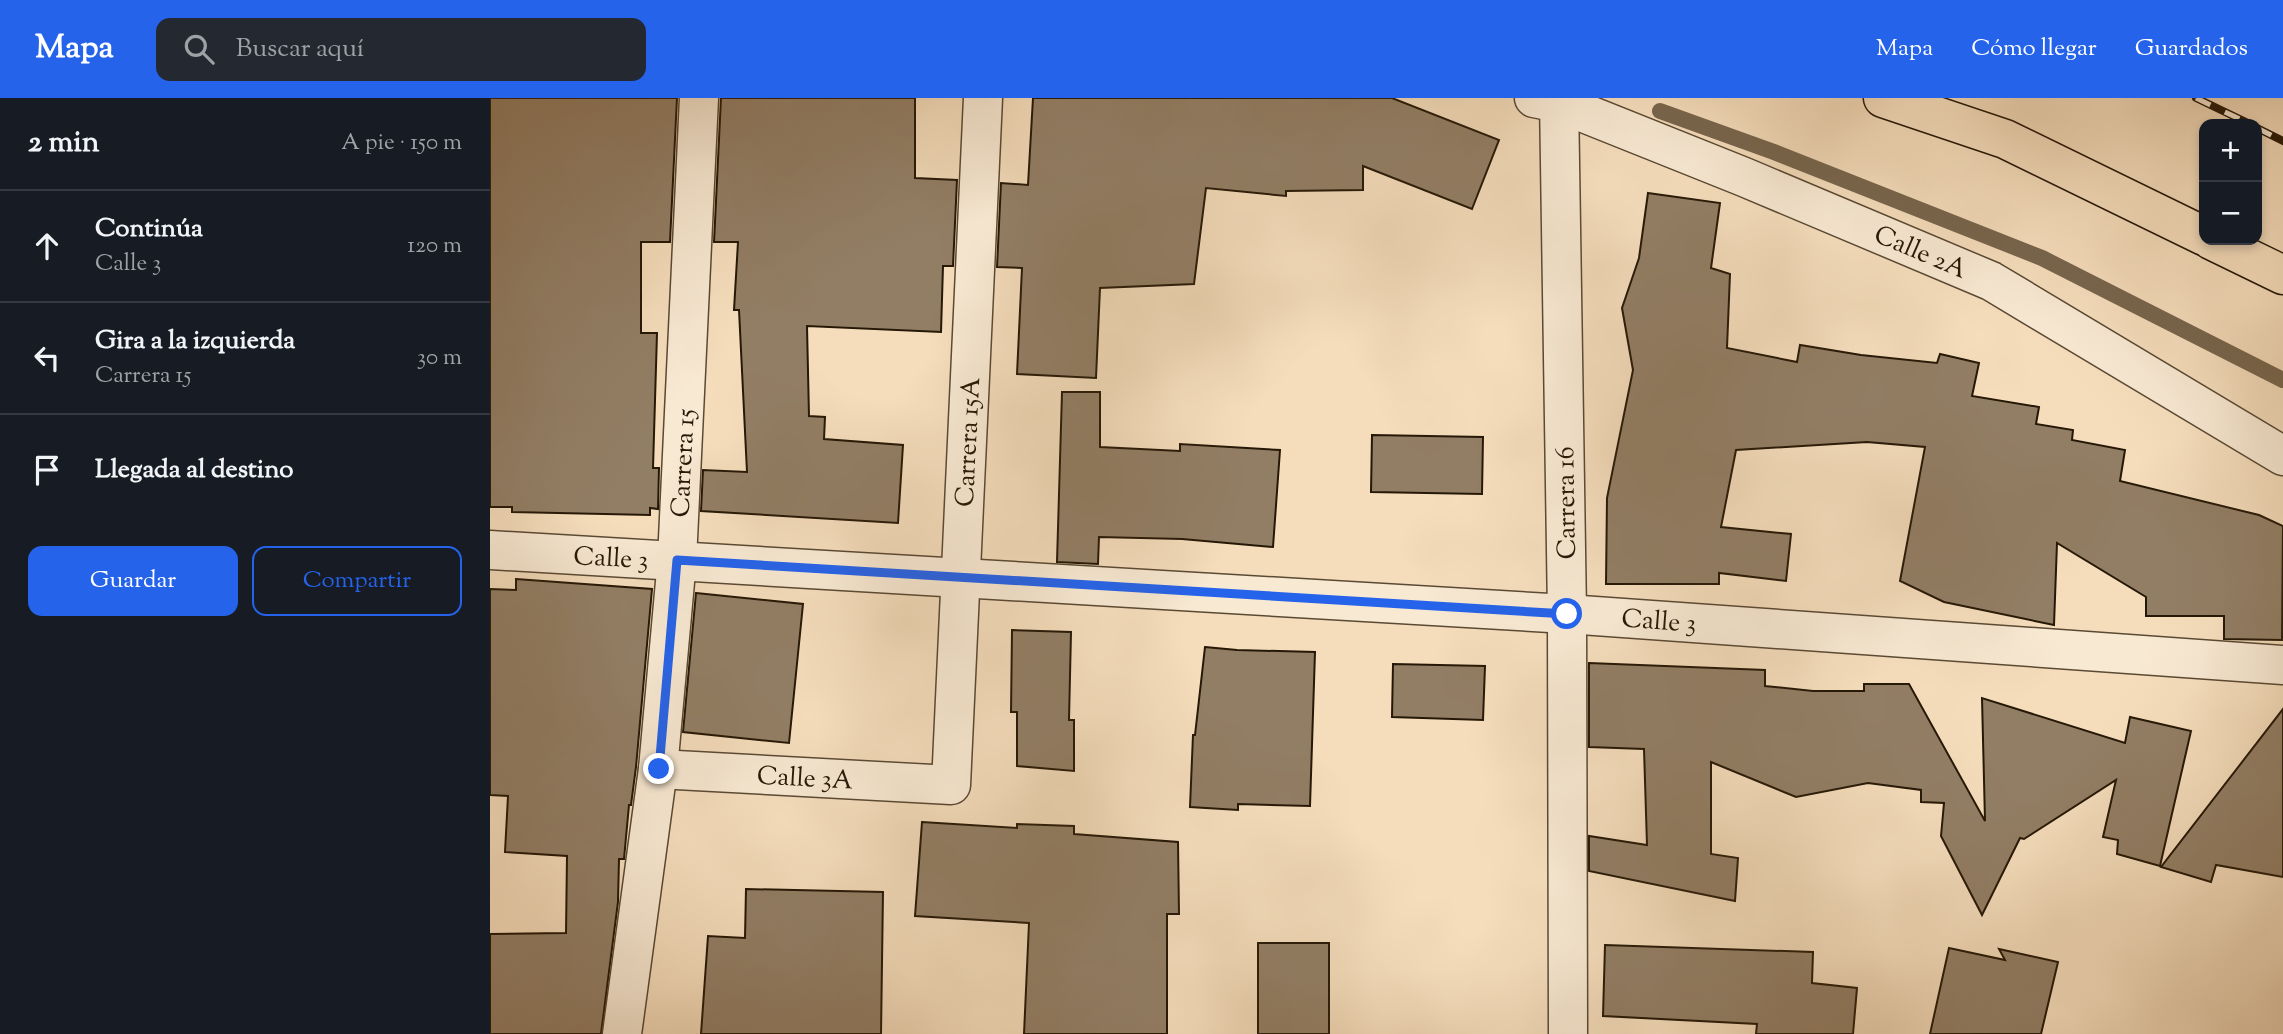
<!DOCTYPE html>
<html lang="es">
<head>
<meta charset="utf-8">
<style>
	:root { --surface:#171b24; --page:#242831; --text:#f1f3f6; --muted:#9ea1a6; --line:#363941; --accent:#2563eb }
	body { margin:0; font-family:"Sorts Mill Goudy",serif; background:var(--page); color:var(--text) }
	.controls { position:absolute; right:21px; top:21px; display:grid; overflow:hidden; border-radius:14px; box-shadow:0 4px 10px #0003 }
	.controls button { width:63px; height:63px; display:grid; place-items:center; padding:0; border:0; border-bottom:2px solid var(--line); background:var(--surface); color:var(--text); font:35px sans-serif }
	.stop { position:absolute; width:21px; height:21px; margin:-16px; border:5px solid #2563eb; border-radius:50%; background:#fff }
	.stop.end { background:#2563eb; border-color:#fff; box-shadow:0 2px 7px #0008 }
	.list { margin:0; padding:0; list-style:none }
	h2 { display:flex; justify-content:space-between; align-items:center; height:91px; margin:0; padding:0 28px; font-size:30px }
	h2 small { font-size:23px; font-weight:400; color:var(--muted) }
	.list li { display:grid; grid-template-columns:46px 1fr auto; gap:21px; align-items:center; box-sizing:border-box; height:112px; padding:0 28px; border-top:2px solid var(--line) }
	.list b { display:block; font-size:26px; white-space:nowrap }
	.list p { margin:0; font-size:23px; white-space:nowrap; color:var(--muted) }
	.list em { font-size:23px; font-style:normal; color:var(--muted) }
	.actions { display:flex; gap:14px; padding:21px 28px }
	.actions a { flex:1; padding:16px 0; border:2px solid var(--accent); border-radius:14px; text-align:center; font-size:24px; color:var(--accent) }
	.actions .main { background:var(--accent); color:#fff }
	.icon { flex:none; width:38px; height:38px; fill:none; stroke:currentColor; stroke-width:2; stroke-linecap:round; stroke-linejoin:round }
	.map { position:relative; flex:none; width:1793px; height:936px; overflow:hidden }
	header { display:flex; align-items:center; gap:42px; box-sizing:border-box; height:98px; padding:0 35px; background:var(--accent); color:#fff }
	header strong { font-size:33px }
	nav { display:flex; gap:38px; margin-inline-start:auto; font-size:24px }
	.search { width:490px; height:63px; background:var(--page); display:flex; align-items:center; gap:18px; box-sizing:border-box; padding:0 24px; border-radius:14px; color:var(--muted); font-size:26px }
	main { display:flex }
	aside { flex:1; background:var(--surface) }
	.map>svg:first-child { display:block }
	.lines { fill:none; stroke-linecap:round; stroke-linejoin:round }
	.stream { stroke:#78664e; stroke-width:16 }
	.building { fill:#927e65; stroke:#261807; stroke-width:2 }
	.minor-casing { stroke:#5a4934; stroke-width:41 }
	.tertiary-casing { stroke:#5a4934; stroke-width:41 }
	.primary-casing { stroke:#261807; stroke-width:41 }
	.minor { stroke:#f8e9d3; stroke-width:38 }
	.tertiary { stroke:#f8e9d3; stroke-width:38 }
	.primary { stroke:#f5ddbc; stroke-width:38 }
	.rail-casing { stroke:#261807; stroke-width:8 }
	.rail { stroke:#f8e9d3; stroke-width:5; stroke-dasharray:16; stroke-linecap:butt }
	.route { stroke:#2563eb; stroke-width:9 }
	.labels { text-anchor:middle; stroke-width:6; stroke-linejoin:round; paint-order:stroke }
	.street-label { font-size:26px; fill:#261807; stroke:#f8e9d3 }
</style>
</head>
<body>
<header>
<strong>Mapa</strong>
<div class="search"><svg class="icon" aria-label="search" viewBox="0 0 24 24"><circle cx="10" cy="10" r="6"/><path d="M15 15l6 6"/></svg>Buscar aquí</div>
<nav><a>Mapa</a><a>Cómo llegar</a><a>Guardados</a></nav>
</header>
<main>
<aside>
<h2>2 min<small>A pie · 150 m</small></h2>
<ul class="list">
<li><svg class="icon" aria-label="ahead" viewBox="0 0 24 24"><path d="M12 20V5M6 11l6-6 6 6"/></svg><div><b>Continúa</b><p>Calle 3</p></div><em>120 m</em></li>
<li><svg class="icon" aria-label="left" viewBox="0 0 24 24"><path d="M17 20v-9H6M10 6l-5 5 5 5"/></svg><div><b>Gira a la izquierda</b><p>Carrera 15</p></div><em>30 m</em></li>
<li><svg class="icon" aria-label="arrive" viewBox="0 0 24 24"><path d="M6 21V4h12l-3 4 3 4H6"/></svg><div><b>Llegada al destino</b></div></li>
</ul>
<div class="actions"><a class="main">Guardar</a><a>Compartir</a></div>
</aside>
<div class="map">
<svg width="1793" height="936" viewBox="0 0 1793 936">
	<rect width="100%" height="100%" fill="#f5ddbc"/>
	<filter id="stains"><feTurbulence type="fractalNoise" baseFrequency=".00286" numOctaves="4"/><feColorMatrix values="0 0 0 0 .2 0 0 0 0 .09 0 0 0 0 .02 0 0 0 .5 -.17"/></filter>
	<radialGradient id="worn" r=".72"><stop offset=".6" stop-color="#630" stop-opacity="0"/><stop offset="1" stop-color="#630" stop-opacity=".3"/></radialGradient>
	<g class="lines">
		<polyline class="stream" points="1170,13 1284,54 1552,160 1793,282"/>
	</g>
	<g class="building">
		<polygon points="0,0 187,0 180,144 151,144 151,235 167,235 163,370 169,370 168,411 160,410 160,417 22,414 22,409 0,409"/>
		<polygon points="231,0 425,0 425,80 467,82 463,168 453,168 451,234 317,228 319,318 335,319 334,341 413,347 408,425 211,413 213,372 257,374 249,212 244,212 248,144 224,144"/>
		<polygon points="543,0 902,0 1009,42 982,111 873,68 873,92 796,93 796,98 716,90 704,186 610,190 606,280 527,276 532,170 507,169 511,85 538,87"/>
		<polygon points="1158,95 1230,105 1221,170 1240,176 1237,250 1307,264 1310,247 1371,257 1447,265 1450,256 1489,265 1482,298 1549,309 1546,326 1583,332 1582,342 1635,352 1630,383 1769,417 1793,428 1792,542 1734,541 1734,518 1656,518 1656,499 1567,445 1564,527 1454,504 1410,483 1435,349 1377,344 1246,352 1231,429 1301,436 1296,483 1229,475 1229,486 1116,486 1117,400 1143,272 1132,210 1149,160"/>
		<polygon points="572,294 610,294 610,349 690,353 690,346 790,352 783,449 692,441 609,439 608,466 567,464"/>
		<polygon points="882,337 993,339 992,396 881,394"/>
		<polygon points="26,481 162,491 146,669 141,707 139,707 134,761 129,761 128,804 111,936 0,936 0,836 76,835 77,758 15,754 18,698 0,697 0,491 26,492"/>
		<polygon points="206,495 313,506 299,645 193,634"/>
		<polygon points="522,532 581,534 579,622 584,622 584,673 527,668 527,614 521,614"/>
		<polygon points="715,549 747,552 825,554 820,708 748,706 748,712 700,709 703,637 705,637"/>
		<polygon points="1099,565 1275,572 1275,588 1323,593 1374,593 1374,586 1419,586 1495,723 1492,600 1635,645 1640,619 1701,633 1670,768 1627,756 1628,742 1613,739 1626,682 1534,741 1530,740 1492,817 1451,738 1454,705 1431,704 1431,692 1378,685 1306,699 1221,664 1221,756 1248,760 1245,803 1099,773 1099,738 1157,747 1154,651 1099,649"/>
		<polygon points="903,566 995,568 993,622 902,619"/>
		<polygon points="1793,611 1793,779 1726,767 1721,784 1671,769"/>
		<polygon points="432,724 527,730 527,726 584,728 584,736 688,744 689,816 677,816 677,936 534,936 539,825 425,818"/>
		<polygon points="256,791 393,794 391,936 211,936 218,838 255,840"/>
		<rect x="768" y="845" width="71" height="91"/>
		<polygon points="1115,847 1323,854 1322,885 1367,890 1363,936 1266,936 1267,926 1113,918"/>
		<polygon points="1459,850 1515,862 1509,851 1568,864 1551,936 1440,936"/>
	</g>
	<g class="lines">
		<g class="minor-casing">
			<g id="minor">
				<polyline points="1044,0 1069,5 1254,79 1501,183 1793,358"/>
				<polyline points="0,452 1077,516 1793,567"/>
				<polyline points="168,671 461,687 493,0"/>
				<polyline points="132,936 168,671 187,462 209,0"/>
			</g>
		</g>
		<g class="tertiary-casing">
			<polyline id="tertiary" points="1069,0 1077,516 1078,936"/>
		</g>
		<g class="primary-casing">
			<g id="primary">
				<polyline points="1393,0 1515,41 1714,138"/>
				<polyline points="1721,142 1793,177"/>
			</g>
		</g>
		<use href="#minor" class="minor"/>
		<use href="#tertiary" class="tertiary"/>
		<use href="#primary" class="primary"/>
		<g class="rail-casing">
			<g id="rail">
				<polyline points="1706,0 1760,26"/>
				<polyline points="1767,30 1793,43"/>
			</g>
		</g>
		<use href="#rail" class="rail"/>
	</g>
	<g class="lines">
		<polyline class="route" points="169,671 187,462 1077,516"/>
	</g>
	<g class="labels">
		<g class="street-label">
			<text transform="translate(1431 153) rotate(23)" y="9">Calle 2A</text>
			<text transform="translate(477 344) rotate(-87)" y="9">Carrera 15A</text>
			<text transform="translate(192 365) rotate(-87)" y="9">Carrera 15</text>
			<text transform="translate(1075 405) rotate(-91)" y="9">Carrera 16</text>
			<text transform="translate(121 459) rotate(3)" y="9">Calle 3</text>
			<text transform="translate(1169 522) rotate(4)" y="9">Calle 3</text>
			<text transform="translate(315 679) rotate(3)" y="9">Calle 3A</text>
		</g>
	</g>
	<rect width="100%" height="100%" filter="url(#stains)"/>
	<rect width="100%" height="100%" fill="url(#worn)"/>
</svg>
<div class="controls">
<button>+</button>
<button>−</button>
</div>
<div class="stop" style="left:1077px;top:516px"></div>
<div class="stop end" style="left:169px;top:671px"></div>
</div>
</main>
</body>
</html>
